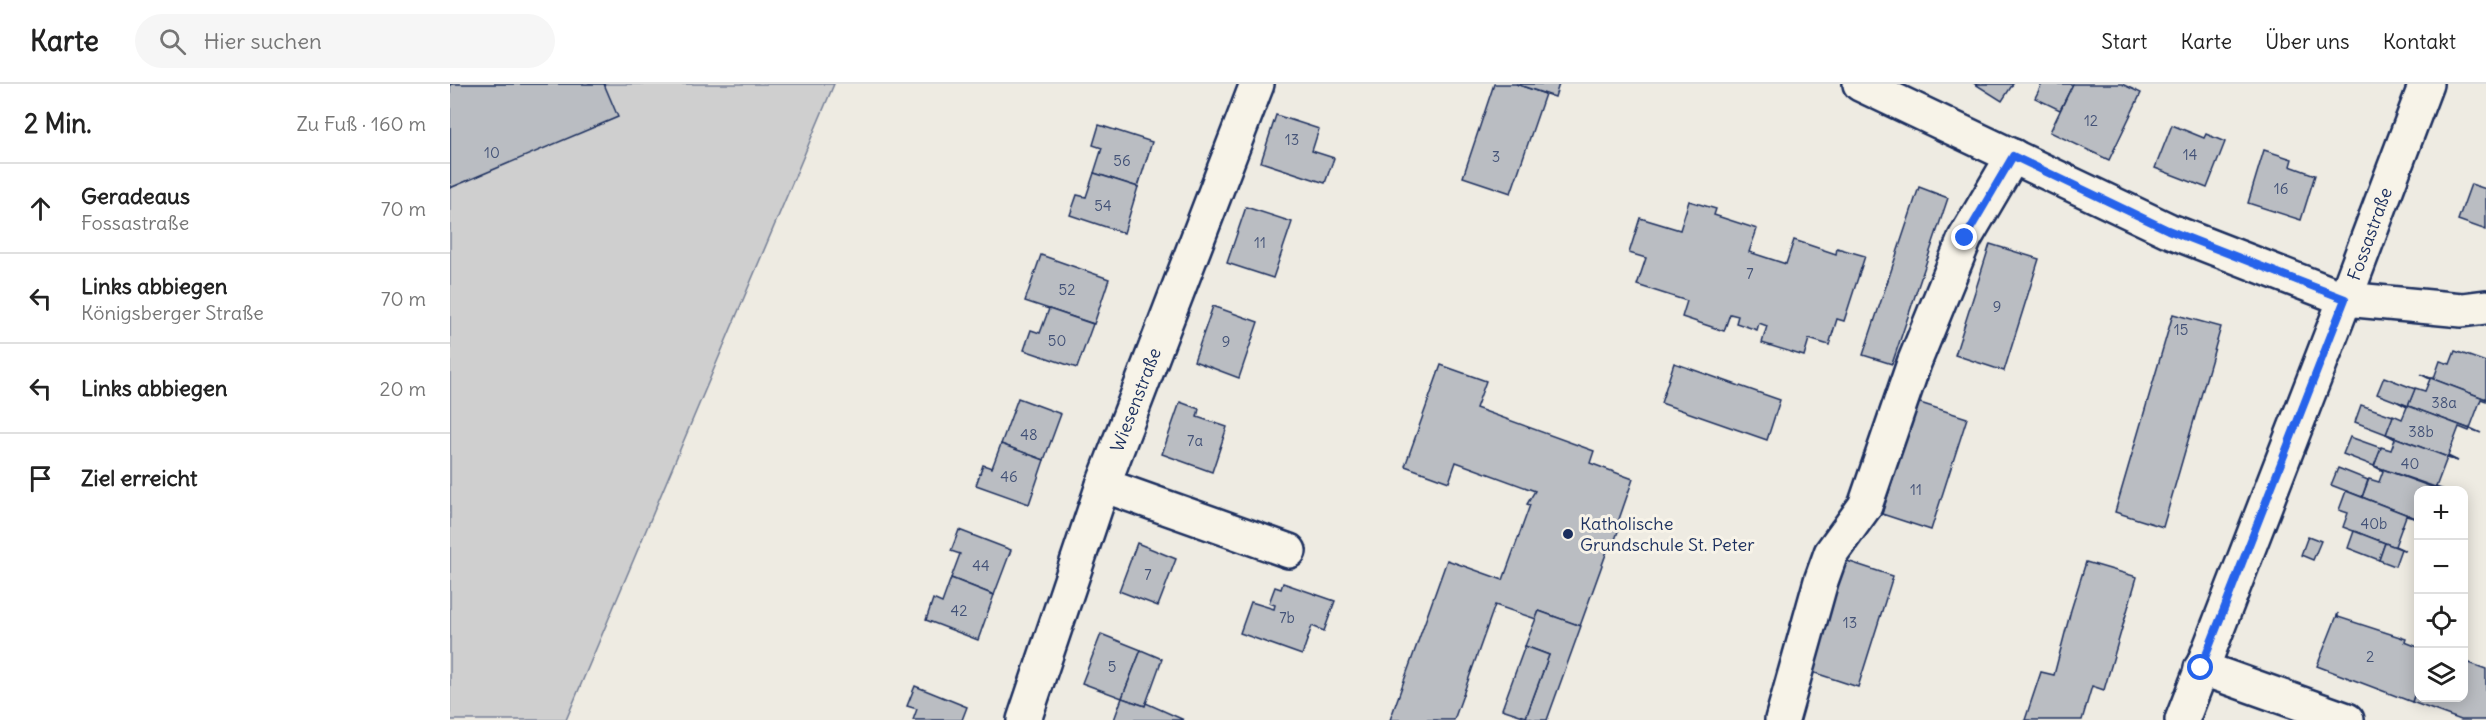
<!DOCTYPE html>
<html lang="de">
<head>
<meta charset="utf-8">
<style>
	:root { --surface:#fff; --page:#f6f6f6; --text:#222; --muted:#767676; --line:#e0e0e0 }
	body { margin:0; font-family:Delius,sans-serif; background:var(--page); color:var(--text) }
	.controls { position:absolute; right:18px; bottom:18px; display:grid; overflow:hidden; border-radius:12px; box-shadow:0 3px 15px #0003 }
	.controls button { width:54px; height:54px; display:grid; place-items:center; padding:0; border:0; border-bottom:2px solid var(--line); background:var(--surface); color:var(--text); font:30px sans-serif }
	.stop { position:absolute; width:18px; height:18px; margin:-14px; border:4px solid #2563eb; border-radius:50%; background:#fff }
	.stop.end { background:#2563eb; border-color:#fff; box-shadow:0 2px 6px #0008 }
	.list { margin:0; padding:0; list-style:none }
	h2 { display:flex; justify-content:space-between; align-items:center; height:78px; margin:0; padding:0 24px; font-size:26px }
	h2 small { font-size:20px; font-weight:400; color:var(--muted) }
	.list li { display:grid; grid-template-columns:39px 1fr auto; gap:18px; align-items:center; box-sizing:border-box; height:90px; padding:0 24px; border-top:2px solid var(--line) }
	.list b { display:block; font-size:22px; white-space:nowrap }
	.list p { margin:0; font-size:20px; white-space:nowrap; color:var(--muted) }
	.list em { font-size:20px; font-style:normal; color:var(--muted) }
	.icon { flex:none; width:33px; height:33px; fill:none; stroke:currentColor; stroke-width:2; stroke-linecap:round; stroke-linejoin:round }
	.map { position:relative; flex:none; width:2036px; height:636px; overflow:hidden }
	header { display:flex; align-items:center; gap:36px; box-sizing:border-box; height:84px; padding:0 30px; background:var(--surface); border-bottom:2px solid var(--line) }
	header strong { font-size:28px }
	nav { display:flex; gap:33px; margin-inline-start:auto; font-size:21px }
	.search { width:420px; height:54px; background:var(--page); display:flex; align-items:center; gap:15px; box-sizing:border-box; padding:0 21px; border-radius:33px; color:var(--muted); font-size:22px }
	main { display:flex }
	aside { flex:1; background:var(--surface) }
	.map>svg:first-child { display:block }
	.green { fill:#cfcfcf; stroke:#757f96; stroke-width:1.5 }
	.building { fill:#babdc2; stroke:#1b2f5e; stroke-width:1.5 }
	.lines { fill:none; stroke-linecap:round; stroke-linejoin:round }
	.minor-casing { stroke:#1b2f5e; stroke-width:38 }
	.minor { stroke:#f7f3e8; stroke-width:33 }
	.route { stroke:#2563eb; stroke-width:8 }
	.poi-dot { fill:#1b2f5e; stroke:#f7f3e8; stroke-width:2 }
	.labels { text-anchor:middle; stroke-width:6; stroke-linejoin:round; paint-order:stroke }
	.number-label { font-size:15px; fill:#435277 }
	.street-label { font-size:18px; fill:#1b2f5e; stroke:#f7f3e8 }
	.poi-label { font-size:18px; fill:#1b2f5e; stroke:#f7f3e8; text-anchor:start }
</style>
</head>
<body>
<header>
<strong>Karte</strong>
<div class="search"><svg class="icon" aria-label="search" viewBox="0 0 24 24"><circle cx="10" cy="10" r="6"/><path d="M15 15l6 6"/></svg>Hier suchen</div>
<nav><a>Start</a><a>Karte</a><a>Über uns</a><a>Kontakt</a></nav>
</header>
<main>
<aside>
<h2>2 Min.<small>Zu Fuß · 160 m</small></h2>
<ul class="list">
<li><svg class="icon" aria-label="ahead" viewBox="0 0 24 24"><path d="M12 20V5M6 11l6-6 6 6"/></svg><div><b>Geradeaus</b><p>Fossastraße</p></div><em>70 m</em></li>
<li><svg class="icon" aria-label="left" viewBox="0 0 24 24"><path d="M17 20v-9H6M10 6l-5 5 5 5"/></svg><div><b>Links abbiegen</b><p>Königsberger Straße</p></div><em>70 m</em></li>
<li><svg class="icon" aria-label="left" viewBox="0 0 24 24"><path d="M17 20v-9H6M10 6l-5 5 5 5"/></svg><div><b>Links abbiegen</b></div><em>20 m</em></li>
<li><svg class="icon" aria-label="arrive" viewBox="0 0 24 24"><path d="M6 21V4h12l-3 4 3 4H6"/></svg><div><b>Ziel erreicht</b></div></li>
</ul>
</aside>
<div class="map">
<svg width="2036" height="636" viewBox="0 0 2036 636">
	<rect width="100%" height="100%" fill="#eeebe2"/>
	<filter id="ink" filterUnits="userSpaceOnUse"><feTurbulence type="fractalNoise" baseFrequency=".0167" numOctaves="2"/><feDisplacementMap in="SourceGraphic" scale="12" xChannelSelector="R" yChannelSelector="G"/><feConvolveMatrix kernelMatrix="1 2 1 2 8 2 1 2 1" color-interpolation-filters="sRGB"/></filter>
	<g filter="url(#ink)">
		<polygon class="green" points="0,0 384,0 116,636 0,636"/>
		<g class="building">
			<polygon points="0,0 154,0 168,33 0,104"/>
			<polygon points="1044,0 1066,0 1095,10 1061,109 1013,93"/>
			<polygon points="1066,0 1109,0 1105,13"/>
			<polygon points="1525,0 1563,0 1552,17"/>
			<polygon points="1592,0 1623,0 1610,26 1585,14"/>
			<polygon points="1623,0 1672,0 1691,9 1659,76 1600,48"/>
			<polygon points="826,31 869,45 862,67 884,74 875,99 811,78"/>
			<polygon points="649,41 702,58 688,103 644,89 652,64 643,61"/>
			<polygon points="1722,41 1754,54 1756,50 1775,58 1757,104 1705,84"/>
			<polygon points="1814,66 1842,75 1840,82 1865,91 1851,136 1798,119"/>
			<polygon points="644,89 688,103 674,149 620,131 627,111 636,113"/>
			<polygon points="2021,100 2036,105 2036,146 2008,136"/>
			<polygon points="1469,103 1498,114 1442,280 1413,271"/>
			<polygon points="1239,117 1266,125 1264,131 1307,145 1299,168 1336,180 1344,156 1386,170 1387,164 1415,172 1394,237 1387,235 1379,261 1359,255 1354,272 1312,259 1317,242 1309,239 1307,246 1286,239 1288,232 1280,230 1274,247 1232,233 1237,217 1187,201 1196,174 1179,169 1190,134 1230,146"/>
			<polygon points="796,123 842,138 823,194 777,179"/>
			<polygon points="1540,160 1589,175 1554,287 1505,271"/>
			<polygon points="591,171 659,195 644,240 575,217"/>
			<polygon points="763,222 808,238 789,294 744,277"/>
			<polygon points="599,225 643,240 627,284 574,266 581,246 590,249"/>
			<polygon points="1723,230 1771,243 1713,443 1665,428"/>
			<polygon points="2005,267 2036,278 2036,315 1980,294 1984,294 1990,277 2000,280"/>
			<polygon points="1224,279 1330,316 1317,356 1211,319"/>
			<polygon points="991,281 1036,297 1026,324 1144,367 1140,379 1183,395 1167,441 1170,442 1163,461 1160,459 1130,542 1089,527 1086,535 1045,521 1004,636 940,636 997,476 1053,496 1080,421 1077,420 1085,407 1006,378 999,398 955,382"/>
			<polygon points="1970,290 2036,315 2036,317 2031,315 2020,344 2031,349 1958,322 1965,304 1975,307 1980,295"/>
			<polygon points="1934,293 1965,305 1958,322 1927,310"/>
			<polygon points="568,314 611,330 594,376 551,360"/>
			<polygon points="730,318 749,325 747,333 777,343 762,388 712,370"/>
			<polygon points="1467,318 1517,334 1481,446 1432,430"/>
			<polygon points="1948,318 2020,345 2019,347 2009,343 1998,372 2008,377 1936,350 1943,331 1952,335 1957,323"/>
			<polygon points="1911,321 1943,332 1936,350 1905,338"/>
			<polygon points="1936,350 2008,377 1997,374 1986,403 1994,406 1924,382 1931,363 1941,366 1945,355"/>
			<polygon points="1900,353 1931,364 1924,382 1893,370"/>
			<polygon points="551,360 594,376 579,420 526,401 533,381 542,384"/>
			<polygon points="1924,382 1990,406 1968,406 1968,435 1912,413 1919,395 1929,398 1933,387"/>
			<polygon points="1888,384 1918,396 1912,413 1881,401"/>
			<polygon points="1896,407 1968,435 1956,432 1945,462 1956,467 1893,443 1898,429 1889,426"/>
			<polygon points="509,446 561,466 544,511 501,494 510,470 501,467"/>
			<polygon points="1904,447 1935,459 1929,476 1898,464"/>
			<polygon points="1858,452 1871,457 1863,476 1851,471"/>
			<polygon points="687,459 726,475 708,522 669,507"/>
			<polygon points="1935,459 1951,465 1945,482 1929,476"/>
			<polygon points="1394,476 1443,492 1408,603 1359,587"/>
			<polygon points="1636,478 1687,493 1654,606 1642,602 1632,636 1575,636 1591,588 1604,591 1621,526"/>
			<polygon points="501,494 544,511 528,556 476,536 483,515 492,519"/>
			<polygon points="833,499 885,517 874,547 862,542 852,571 790,549 801,518 824,525 825,521 819,519 825,503 831,505"/>
			<polygon points="1089,527 1131,542 1097,636 1084,636 1076,633 1099,571 1075,562"/>
			<polygon points="1888,529 1888,533 1956,555 1955,558 1968,563 1968,601 1962,618 1867,582"/>
			<polygon points="651,550 691,566 672,614 632,599"/>
			<polygon points="1075,562 1099,571 1076,633 1052,625"/>
			<polygon points="691,566 712,575 695,622 672,614"/>
			<polygon points="2014,577 2036,585 2036,636 2011,636 1962,618 1968,601 1968,614 2014,614"/>
			<polygon points="465,602 517,623 512,636 463,636 467,625 457,622"/>
			<polygon points="672,614 695,622 696,619 734,636 664,636"/>
		</g>
		<g class="lines">
			<g class="minor-casing">
				<g id="minor">
					<polyline points="1410,0 1718,146 1895,215 2012,226 2036,223"/>
					<polyline points="653,401 839,467"/>
					<polyline points="1751,584 1897,636"/>
					<polyline points="574,636 653,401 807,0"/>
					<polyline points="1332,636 1371,497 1381,469 1415,422 1464,279 1515,154 1563,72"/>
					<polyline points="1732,636 1895,215 1976,0"/>
				</g>
			</g>
			<use href="#minor" class="minor"/>
		</g>
	</g>
	<g class="lines" filter="url(#ink)">
		<polyline class="route" points="1515,154 1563,72 1718,146 1895,215 1751,584"/>
	</g>
	<circle class="poi-dot" cx="1118" cy="450" r="6"/>
	<g class="labels">
		<g class="number-label">
			<text x="1641" y="42">12</text>
			<text x="842" y="61">13</text>
			<text x="42" y="74">10</text>
			<text x="1740" y="76">14</text>
			<text x="1046" y="78">3</text>
			<text x="672" y="82">56</text>
			<text x="1831" y="110">16</text>
			<text x="653" y="127">54</text>
			<text x="810" y="164">11</text>
			<text x="1300" y="195">7</text>
			<text x="617" y="211">52</text>
			<text x="1547" y="228">9</text>
			<text x="1731" y="251">15</text>
			<text x="607" y="262">50</text>
			<text x="776" y="263">9</text>
			<text x="1994" y="324">38a</text>
			<text x="1971" y="353">38b</text>
			<text x="579" y="356">48</text>
			<text x="745" y="362">7a</text>
			<text x="1960" y="385">40</text>
			<text x="559" y="398">46</text>
			<text x="1466" y="411">11</text>
			<text x="1924" y="445">40b</text>
			<text x="531" y="487">44</text>
			<text x="698" y="496">7</text>
			<text x="509" y="532">42</text>
			<text x="837" y="539">7b</text>
			<text x="1400" y="544">13</text>
			<text x="1920" y="578">2</text>
			<text x="662" y="588">5</text>
		</g>
		<g class="street-label">
			<text transform="translate(1920 150) rotate(-70)" y="6">Fossastraße</text>
			<text transform="translate(686 316) rotate(-69)" y="6">Wiesenstraße</text>
		</g>
		<g class="poi-label">
			<text x="1130" y="446">Katholische<tspan x="1130" dy="21">Grundschule St. Peter</tspan></text>
		</g>
	</g>
</svg>
<div class="controls">
<button>+</button>
<button>−</button>
<button><svg class="icon" aria-label="locate" viewBox="0 0 24 24"><circle cx="12" cy="12" r="6"/><path d="M12 2v4M12 18v4M2 12h4M18 12h4"/></svg></button>
<button><svg class="icon" aria-label="layers" viewBox="0 0 24 24"><path d="M12 4l9 5-9 5-9-5zM3 14l9 5 9-5"/></svg></button>
</div>
<div class="stop" style="left:1751px;top:584px"></div>
<div class="stop end" style="left:1515px;top:154px"></div>
</div>
</main>
</body>
</html>
